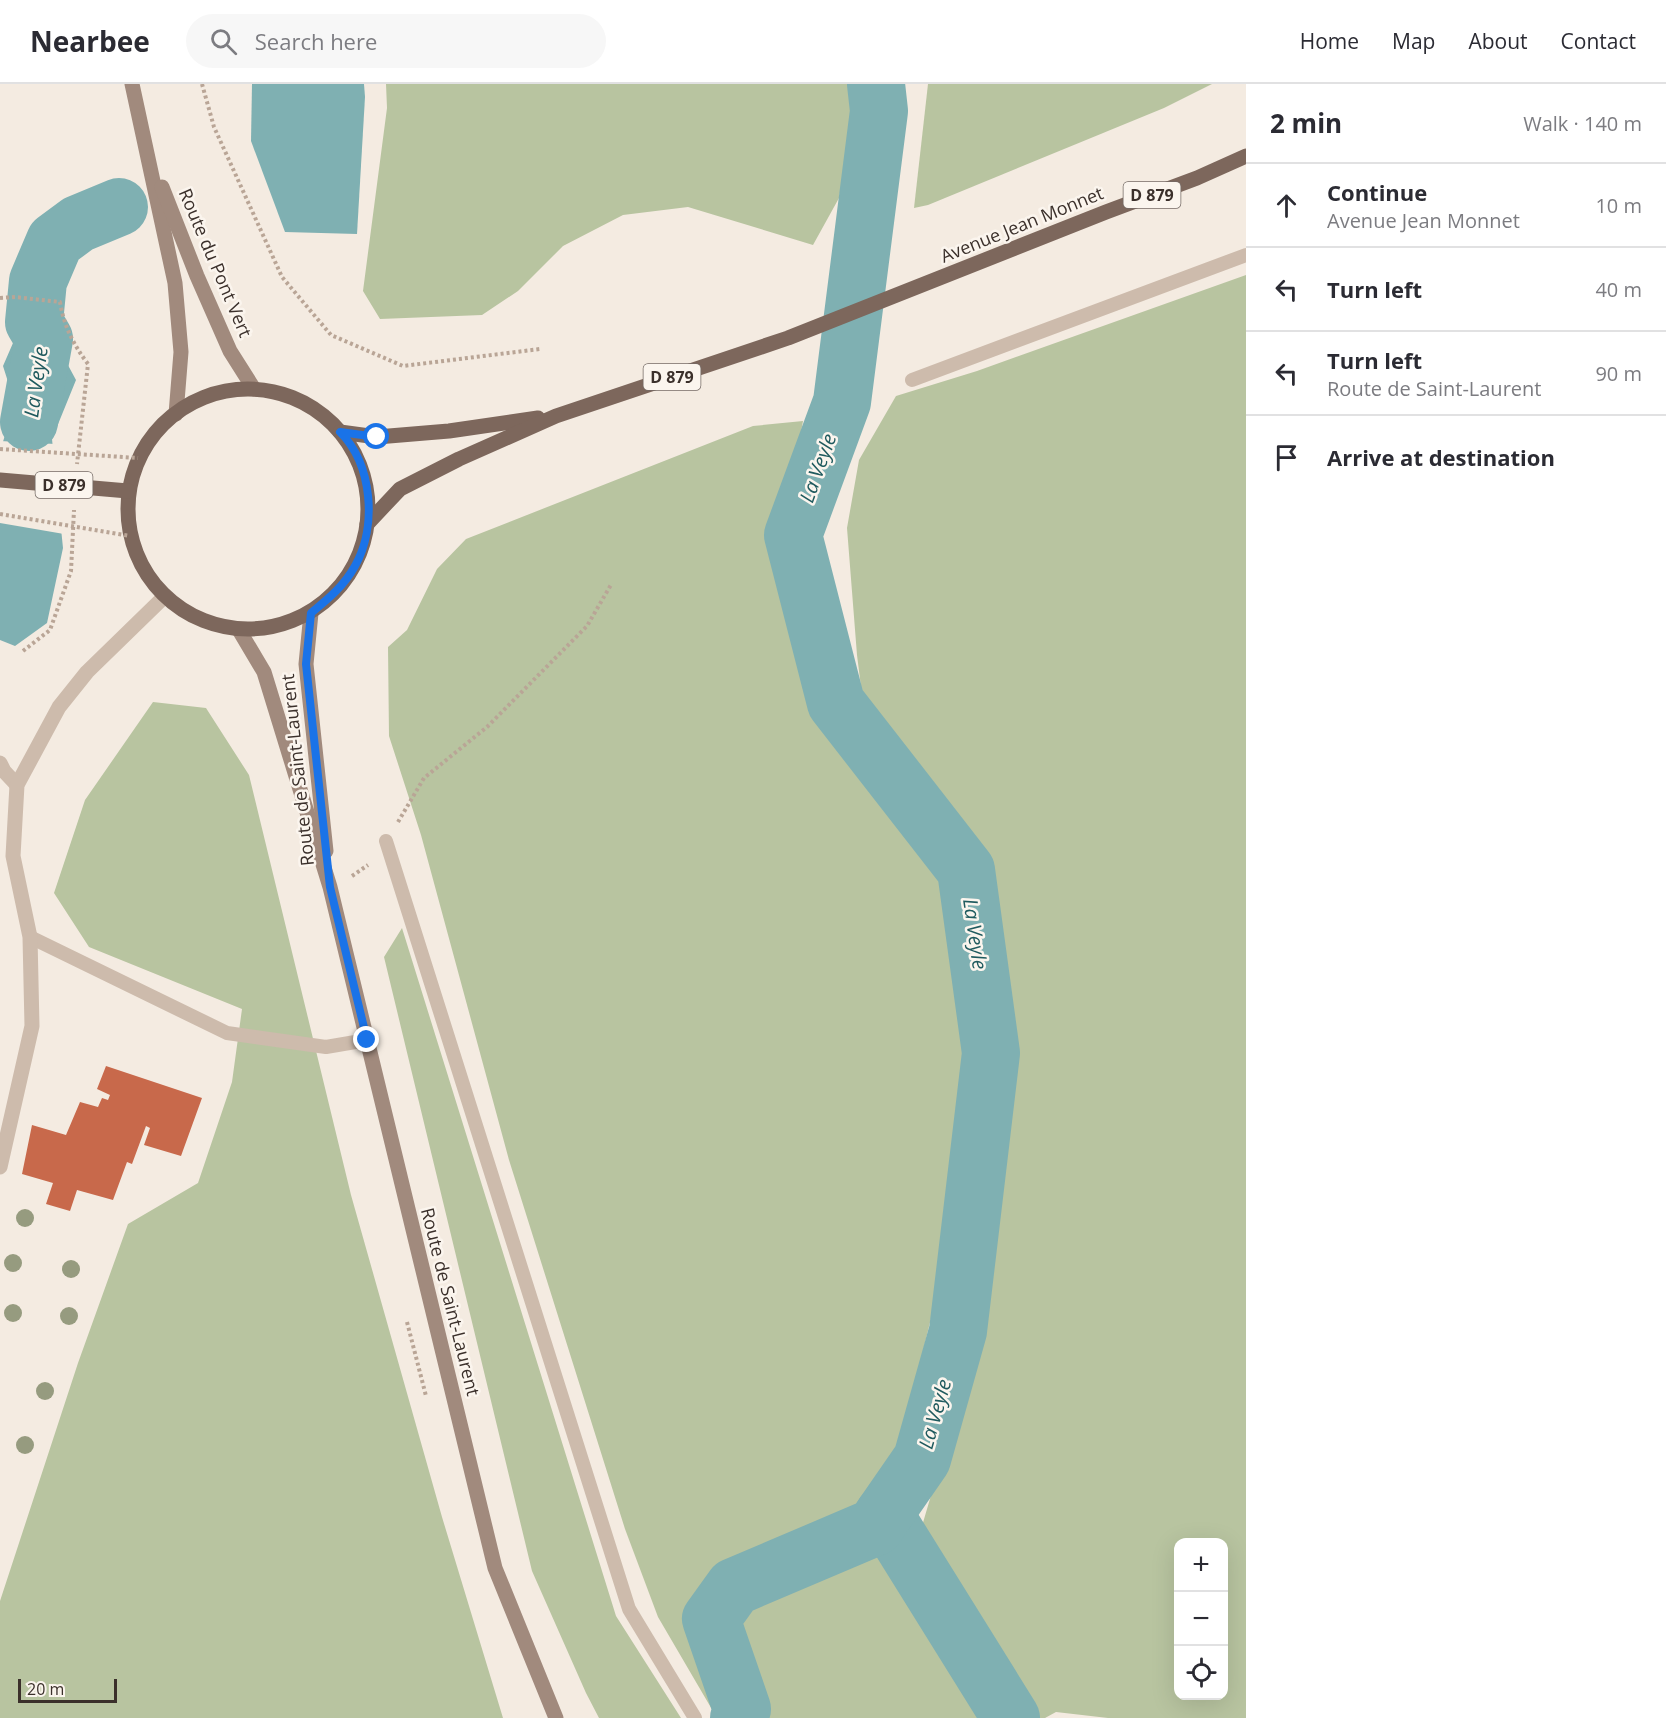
<!DOCTYPE html>
<html lang="en">
<head>
<meta charset="utf-8">
<style>
	:root { --surface:#fff; --page:#f7f7f7; --text:#2b2b33; --muted:#7c7c81; --line:#e1e1e2 }
	body { margin:0; font-family:"Open Sans",sans-serif; background:var(--page); color:var(--text) }
	.controls { position:absolute; right:18px; bottom:18px; display:grid; overflow:hidden; border-radius:12px; box-shadow:0 6px 24px #0002 }
	.controls button { width:54px; height:54px; display:grid; place-items:center; padding:0; border:0; border-bottom:2px solid var(--line); background:var(--surface); color:var(--text); font:30px sans-serif }
	.scale { position:absolute; left:18px; bottom:15px; width:99px; box-sizing:border-box; padding-left:6px; border:3px solid #3b302b; border-top:0; font-size:16px; line-height:21px; white-space:nowrap; color:#3b302b; -webkit-text-stroke:4px #fbf5ee; paint-order:stroke }
	.stop { position:absolute; width:18px; height:18px; margin:-14px; border:4px solid #1a73e8; border-radius:50%; background:#fff }
	.stop.end { background:#1a73e8; border-color:#fff; box-shadow:0 2px 6px #0008 }
	.list { margin:0; padding:0; list-style:none }
	h2 { display:flex; justify-content:space-between; align-items:center; height:78px; margin:0; padding:0 24px; font-size:26px }
	h2 small { font-size:20px; font-weight:400; color:var(--muted) }
	.list li { display:grid; grid-template-columns:39px 1fr auto; gap:18px; align-items:center; box-sizing:border-box; height:84px; padding:0 24px; border-top:2px solid var(--line) }
	.list b { display:block; font-size:22px; white-space:nowrap }
	.list p { margin:0; font-size:20px; white-space:nowrap; color:var(--muted) }
	.list em { font-size:20px; font-style:normal; color:var(--muted) }
	.icon { flex:none; width:33px; height:33px; fill:none; stroke:currentColor; stroke-width:2; stroke-linecap:round; stroke-linejoin:round }
	.map { position:relative; flex:none; width:1246px; height:1634px; overflow:hidden }
	header { display:flex; align-items:center; gap:36px; box-sizing:border-box; height:84px; padding:0 30px; background:var(--surface); border-bottom:2px solid var(--line) }
	header strong { font-size:28px }
	nav { display:flex; gap:33px; margin-inline-start:auto; font-size:21px }
	.search { width:420px; height:54px; background:var(--page); display:flex; align-items:center; gap:15px; box-sizing:border-box; padding:0 21px; border-radius:33px; color:var(--muted); font-size:22px }
	main { display:flex }
	aside { flex:1; background:var(--surface) }
	.map>svg:first-child { display:block }
	.green { fill:#b8c4a0; fill-rule:evenodd }
	.water { fill:#7fb0b2 }
	.pier { fill:#f4ebe1 }
	.lines { fill:none; stroke-linecap:round; stroke-linejoin:round }
	.river { stroke:#7fb0b2; stroke-width:58 }
	.building { fill:#c8694b }
	.path { stroke:#b9a596; stroke-width:4; stroke-dasharray:3 3; stroke-linecap:butt }
	.service { stroke:#cdbbac; stroke-width:14 }
	.minor { stroke:#cdbbac; stroke-width:15 }
	.secondary { stroke:#a18a7d; stroke-width:15 }
	.primary { stroke:#7d675c; stroke-width:15 }
	.path-bridge { stroke:#b9a596; stroke-width:4; stroke-dasharray:3 3; stroke-linecap:butt }
	.primary-bridge { stroke:#7d675c; stroke-width:15 }
	.tree { fill:#969b7f }
	.route { stroke:#1a73e8; stroke-width:8 }
	.labels { text-anchor:middle; stroke-width:5; stroke-linejoin:round; paint-order:stroke }
	.shield { fill:#fbf5ee; stroke:#756b66; stroke-width:1.5 }
	.shield-label { font-size:16px; font-weight:bold; fill:#3b302b }
	.street-label { font-size:18px; fill:#3b302b; stroke:#fbf5ee }
	.water-label { font-size:20px; font-style:italic; fill:#1f5a5e; stroke:#fbf5ee }
</style>
</head>
<body>
<header>
<strong>Nearbee</strong>
<div class="search"><svg class="icon" aria-label="search" viewBox="0 0 24 24"><circle cx="10" cy="10" r="6"/><path d="M15 15l6 6"/></svg>Search here</div>
<nav><a>Home</a><a>Map</a><a>About</a><a>Contact</a></nav>
</header>
<main>
<div class="map">
<svg width="1246" height="1634" viewBox="0 0 1246 1634">
	<rect width="100%" height="100%" fill="#f4ebe1"/>
	<g class="green">
		<polygon points="386,0 853,0 855,23 839,114 813,161 688,123 623,131 563,162 518,207 482,231 380,235 363,207 387,24"/>
		<polygon points="928,0 1212,0 1164,24 928,121 914,124"/>
		<path d="M1246,191V1634H1108L1056,1628L1045,1634H1032L922,1442L952,1340L987,1212L1010,970L985,774L863,619L857,571L847,444L859,376L896,312L977,287ZM1178,1458H1224V1612H1178Z"/>
		<polygon points="803,337 782,452 824,625 946,792 971,968 963,1101 900,1363 861,1421 879,1470 985,1634 717,1634 658,1533 625,1445 509,1076 421,751 389,652 388,563 407,546 437,485 466,455 753,342"/>
		<polygon points="153,618 206,624 249,691 351,1111 442,1433 503,1634 0,1634 0,1517 78,1279 128,1140 198,1099 232,998 242,925 89,863 54,809 85,716"/>
		<polygon points="402,844 616,1532 681,1634 599,1634 586,1609 532,1487 384,873"/>
	</g>
	<g class="water">
		<polygon points="252,0 364,0 365,13 357,150 285,148 251,57"/>
		<polygon points="13,259 56,259 76,296 52,355 63,464 47,539 15,562 0,556 0,367 15,320 3,282"/>
	</g>
	<polygon class="pier" points="0,357 55,360 64,450 0,439"/>
	<g class="lines">
		<g class="river">
			<polyline points="29,338 44,255 34,238 38,197 55,157 78,140 119,123"/>
			<polyline points="884,1430 1011,1634"/>
			<polyline points="739,1634 742,1625 711,1535 734,1503 875,1443 922,1375 958,1247 991,969 966,786 836,619 793,451 842,318 879,27 876,0"/>
		</g>
	</g>
	<polygon class="building" points="106,982 202,1014 181,1072 144,1061 150,1044 146,1042 132,1080 127,1078 113,1116 77,1106 70,1127 46,1120 53,1099 22,1090 32,1041 66,1051 80,1018 98,1023 102,1014 108,1016 110,1011 97,1005"/>
	<g class="lines">
		<g class="path">
			<polyline points="202,0 214,43 282,193 331,251 403,282 540,265"/>
			<path d="M0,214L15,213L60,218C64,242 73,260 88,280L77,380"/>
			<polyline points="23,567 50,546 71,487 74,426"/>
			<polyline points="398,738 424,694 487,643 587,542 612,499"/>
			<polyline points="352,792 368,781"/>
			<polyline points="407,1238 426,1312"/>
		</g>
		<g class="service">
			<polyline points="912,296 1246,171"/>
			<polyline points="386,757 629,1525 695,1634"/>
			<polyline points="30,853 227,949 326,963 367,956"/>
		</g>
		<g class="minor">
			<polyline points="0,679 4,687 17,701"/>
			<polyline points="0,1083 32,942 30,853 13,772 17,701 59,623 87,588 164,513"/>
		</g>
		<g class="secondary">
			<polyline points="132,0 175,199 181,268 176,330"/>
			<polyline points="162,103 197,192 230,267 254,305"/>
			<polyline points="311,529 306,580 326,767"/>
			<polyline points="239,546 264,588 330,803 495,1484 556,1634"/>
		</g>
		<g class="primary">
			<circle cx="248" cy="425" r="120"/>
			<polyline points="340,348 377,353 449,347 538,334"/>
			<polyline points="367,440 400,405 459,375 556,332 788,254 1106,128 1197,94 1246,72"/>
		</g>
		<g class="path-bridge">
			<polyline points="0,365 138,374"/>
			<polyline points="0,430 130,452"/>
		</g>
		<polyline class="primary-bridge" points="0,396 128,407"/>
	</g>
	<g class="tree">
		<circle cx="25" cy="1134" r="9"/>
		<circle cx="13" cy="1179" r="9"/>
		<circle cx="71" cy="1185" r="9"/>
		<circle cx="13" cy="1229" r="9"/>
		<circle cx="69" cy="1232" r="9"/>
		<circle cx="45" cy="1307" r="9"/>
		<circle cx="25" cy="1361" r="9"/>
	</g>
	<g class="lines">
		<path class="route" d="M367,956L330,803L306,580L311,529C328,515 344,502 355,482C377,443 373,381 340,348L377,353"/>
	</g>
	<g class="labels">
		<g class="shield">
			<rect x="1123.5" y="98" width="57" height="26" rx="4.5"/>
			<rect x="643.5" y="280" width="57" height="26" rx="4.5"/>
			<rect x="35.5" y="388" width="57" height="26" rx="4.5"/>
		</g>
		<g class="shield-label">
			<text x="1152" y="117">D 879</text>
			<text x="672" y="299">D 879</text>
			<text x="64" y="407">D 879</text>
		</g>
		<g class="street-label">
			<text transform="translate(1022 141) rotate(-22)" y="6">Avenue Jean Monnet</text>
			<text transform="translate(215 179) rotate(67)" y="6">Route du Pont Vert</text>
			<text transform="translate(298 686) rotate(-96)" y="6">Route de Saint-Laurent</text>
			<text transform="translate(450 1218) rotate(76)" y="6">Route de Saint-Laurent</text>
		</g>
		<g class="water-label">
			<text transform="translate(36 298) rotate(-82)" y="7">La Veyle</text>
			<text transform="translate(818 384) rotate(-70)" y="7">La Veyle</text>
			<text transform="translate(975 850) rotate(82)" y="7">La Veyle</text>
			<text transform="translate(935 1330) rotate(-74)" y="7">La Veyle</text>
		</g>
	</g>
</svg>
<div class="controls">
<button>+</button>
<button>−</button>
<button><svg class="icon" aria-label="locate" viewBox="0 0 24 24"><circle cx="12" cy="12" r="6"/><path d="M12 2v4M12 18v4M2 12h4M18 12h4"/></svg></button>
</div>
<div class="scale">20 m</div>
<div class="stop" style="left:377px;top:353px"></div>
<div class="stop end" style="left:367px;top:956px"></div>
</div>
<aside>
<h2>2 min<small>Walk · 140 m</small></h2>
<ul class="list">
<li><svg class="icon" aria-label="ahead" viewBox="0 0 24 24"><path d="M12 20V5M6 11l6-6 6 6"/></svg><div><b>Continue</b><p>Avenue Jean Monnet</p></div><em>10 m</em></li>
<li><svg class="icon" aria-label="left" viewBox="0 0 24 24"><path d="M17 20v-9H6M10 6l-5 5 5 5"/></svg><div><b>Turn left</b></div><em>40 m</em></li>
<li><svg class="icon" aria-label="left" viewBox="0 0 24 24"><path d="M17 20v-9H6M10 6l-5 5 5 5"/></svg><div><b>Turn left</b><p>Route de Saint-Laurent</p></div><em>90 m</em></li>
<li><svg class="icon" aria-label="arrive" viewBox="0 0 24 24"><path d="M6 21V4h12l-3 4 3 4H6"/></svg><div><b>Arrive at destination</b></div></li>
</ul>
</aside>
</main>
</body>
</html>
